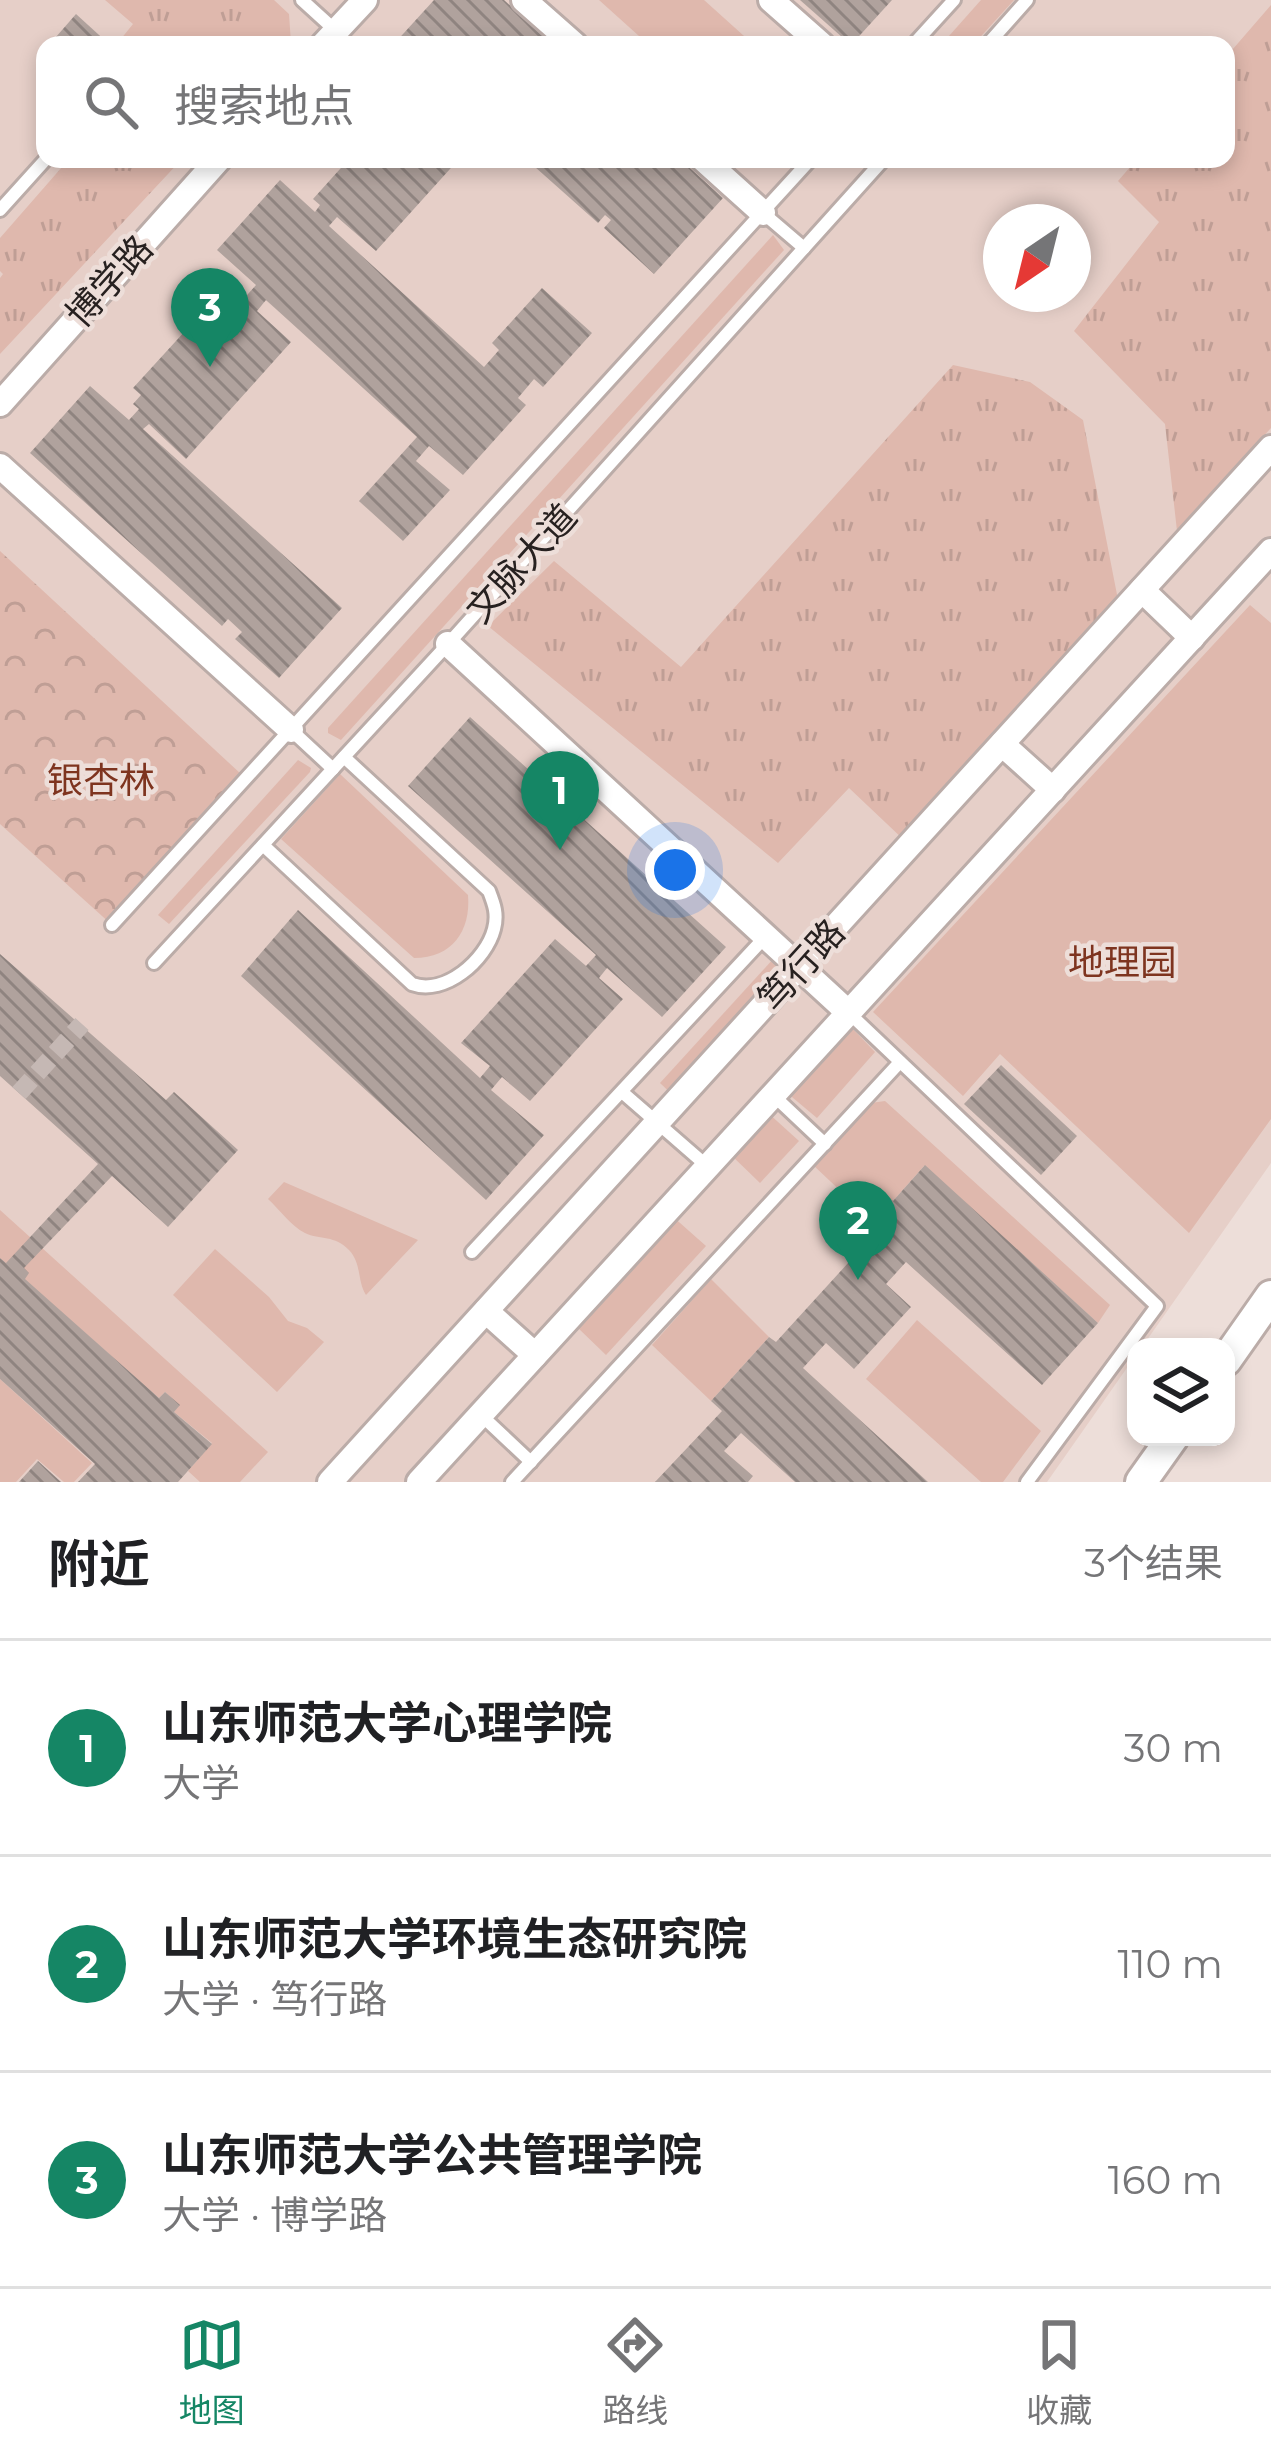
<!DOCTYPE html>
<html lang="zh">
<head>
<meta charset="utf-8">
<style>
	:root { --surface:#fff; --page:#f2f2f2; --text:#202124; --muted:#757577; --line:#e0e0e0; --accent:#158665 }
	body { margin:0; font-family:Montserrat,"Noto Sans SC",sans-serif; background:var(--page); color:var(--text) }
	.controls { position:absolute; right:36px; bottom:36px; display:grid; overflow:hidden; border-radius:24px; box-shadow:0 6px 18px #0003 }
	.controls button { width:108px; height:108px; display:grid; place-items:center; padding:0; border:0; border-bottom:3px solid var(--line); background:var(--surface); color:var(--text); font:60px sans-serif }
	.compass { position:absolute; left:983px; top:204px; width:108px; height:108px; border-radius:50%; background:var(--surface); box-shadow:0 6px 18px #0003; rotate:215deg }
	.you { position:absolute; left:675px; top:870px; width:42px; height:42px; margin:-30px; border:9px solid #fff; border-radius:50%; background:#1a73e8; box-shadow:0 0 0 18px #1a73e833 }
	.badge { display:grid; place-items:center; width:78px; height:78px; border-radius:50%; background:var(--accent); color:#fff; font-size:39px; font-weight:700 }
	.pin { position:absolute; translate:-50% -99px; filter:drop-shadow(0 3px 6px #0008) }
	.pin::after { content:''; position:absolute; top:63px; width:42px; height:36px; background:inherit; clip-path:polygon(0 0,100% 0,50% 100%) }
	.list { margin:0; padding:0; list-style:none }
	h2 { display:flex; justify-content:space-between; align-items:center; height:156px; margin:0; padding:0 48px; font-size:51px }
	h2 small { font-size:39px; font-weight:400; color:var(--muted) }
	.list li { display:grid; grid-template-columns:78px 1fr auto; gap:36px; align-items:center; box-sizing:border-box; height:216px; padding:0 48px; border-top:3px solid var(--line) }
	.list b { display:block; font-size:45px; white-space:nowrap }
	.list p { margin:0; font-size:39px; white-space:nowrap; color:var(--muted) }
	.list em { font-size:39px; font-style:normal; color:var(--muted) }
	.icon { flex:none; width:66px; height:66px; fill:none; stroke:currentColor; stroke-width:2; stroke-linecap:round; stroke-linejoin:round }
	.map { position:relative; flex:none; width:1271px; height:1482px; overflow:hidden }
	.search { position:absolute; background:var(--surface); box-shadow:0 6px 18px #0003; left:36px; right:36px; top:36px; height:132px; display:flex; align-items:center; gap:30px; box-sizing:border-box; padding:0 42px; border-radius:24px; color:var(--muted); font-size:45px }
	.sheet { height:804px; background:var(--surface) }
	nav { display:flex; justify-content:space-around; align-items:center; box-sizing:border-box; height:168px; border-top:3px solid var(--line); background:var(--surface); font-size:33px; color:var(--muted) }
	nav a { display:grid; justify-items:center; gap:6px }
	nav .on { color:var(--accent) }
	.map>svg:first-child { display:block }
	.built { fill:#e6cfc8; fill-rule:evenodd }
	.grass { fill:url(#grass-tufts) }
	.forest { fill:url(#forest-crowns) }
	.green { fill:#dfb8ad }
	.building { fill:url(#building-back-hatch) }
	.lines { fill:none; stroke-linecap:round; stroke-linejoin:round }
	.pedestrian-tunnel { stroke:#c5b8b4; stroke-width:18; stroke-dasharray:18 9; stroke-linecap:butt }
	.service-casing { stroke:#bbaca8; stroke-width:18 }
	.minor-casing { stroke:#bbaca8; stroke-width:30 }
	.tertiary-casing { stroke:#bbaca8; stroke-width:36 }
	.service { stroke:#fff; stroke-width:12 }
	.minor { stroke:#fff; stroke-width:24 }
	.tertiary { stroke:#fff; stroke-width:30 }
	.labels { text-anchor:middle; stroke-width:9; stroke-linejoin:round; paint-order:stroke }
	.street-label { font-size:36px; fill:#272120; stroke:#edded9 }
	.park-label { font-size:36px; fill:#7e341f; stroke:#edded9 }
</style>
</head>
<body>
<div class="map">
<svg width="1271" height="1482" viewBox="0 0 1271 1482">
	<defs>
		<pattern id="grass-tufts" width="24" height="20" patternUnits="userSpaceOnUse" patternTransform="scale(3)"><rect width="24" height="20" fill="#dfb8ad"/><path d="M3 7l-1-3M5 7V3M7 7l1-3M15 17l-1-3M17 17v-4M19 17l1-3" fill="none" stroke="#bf9e95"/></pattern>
		<pattern id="forest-crowns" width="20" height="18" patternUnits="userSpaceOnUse" patternTransform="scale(3)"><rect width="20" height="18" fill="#dfb8ad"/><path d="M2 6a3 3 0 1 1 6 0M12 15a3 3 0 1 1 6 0" fill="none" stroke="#bf9e95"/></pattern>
		<pattern id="building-back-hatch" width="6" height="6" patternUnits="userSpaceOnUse" patternTransform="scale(3)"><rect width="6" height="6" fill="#b0a29d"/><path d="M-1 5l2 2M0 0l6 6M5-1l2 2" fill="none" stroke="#8f8480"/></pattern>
	</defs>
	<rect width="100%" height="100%" fill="#edded9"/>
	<path class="built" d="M0,0H1271V1163L1142,1347H1136V1355L1047,1482H0ZM45,45H1226V159H45ZM1001,222H1073V294H1001Z"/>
	<g class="grass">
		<polygon points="105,0 274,0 289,14 291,43 116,45 133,24"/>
		<polygon points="1271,5 1271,428 1177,531 1165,424 1074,331 1159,222 1118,181 1137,159 1226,159 1226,57"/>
		<polygon points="69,159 182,159 0,354 0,278 3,274 0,271 0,238"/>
		<polygon points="953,365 1030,382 1083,420 1120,610 905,841 849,788 778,863 488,626 554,561 681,667"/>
	</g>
	<polygon class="forest" points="0,551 241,774 112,925 0,824"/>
	<g class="green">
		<polygon points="599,0 704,0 754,45 649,45"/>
		<polygon points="981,0 1014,0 973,45 941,45"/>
		<polygon points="773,235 784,250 341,740 328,733 328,728"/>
		<polygon points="1250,605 1271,623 1271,1119 1189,1233 1000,1054 963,1096 873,1012"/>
		<polygon points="298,760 311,768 310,772 169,924 158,915"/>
		<path d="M340,774L468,895C471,931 452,958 414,958L281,839Z"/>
		<polygon points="774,958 793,979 680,1102 660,1083"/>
		<polygon points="848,1024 875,1052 817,1118 786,1092"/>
		<polygon points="885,1101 1110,1305 1098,1323 924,1166 893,1201 867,1216 812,1164 871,1103"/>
		<polygon points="767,1112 799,1141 760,1183 729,1153"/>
		<path d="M284,1182L418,1240L366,1295C357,1281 362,1264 349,1250C335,1235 320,1240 305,1233C292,1227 279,1209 268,1199Z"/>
		<polygon points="0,1210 268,1452 240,1482 200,1482 188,1471 212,1443 174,1412 179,1405 165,1392 159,1398 0,1258"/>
		<polygon points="671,1215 706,1246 606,1355 576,1326"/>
		<polygon points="215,1249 269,1297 288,1321 307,1328 324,1342 277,1392 173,1295"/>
		<polygon points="711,1279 769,1337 711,1401 652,1345"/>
		<polygon points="917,1320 1041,1431 1003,1482 981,1482 866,1379"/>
		<polygon points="0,1379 92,1463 74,1482 64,1482 37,1459 16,1482 0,1482"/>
	</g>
	<g class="building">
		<polygon points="434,0 504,0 554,45 393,45"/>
		<polygon points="800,0 892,0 851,45"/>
		<polygon points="76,14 110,45 49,45"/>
		<polygon points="349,159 459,159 376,251 337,217 329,226 484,367 499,350 492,343 542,288 592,333 543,387 534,379 518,398 526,405 463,475 429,446 416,461 450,490 403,541 359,501 417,437 266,300 257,311 291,342 186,459 149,424 143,429 342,608 279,678 235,639 242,632 228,619 222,626 30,453 90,386 129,420 139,409 133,404 141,395 133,388 218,295 226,303 232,296 240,303 256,285 217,250 280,180 315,212 320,205 313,199"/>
		<polygon points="526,159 680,159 723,198 654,274 604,228 611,220 605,215 598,223"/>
		<polygon points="470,717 726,947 662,1017 607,968 599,978 623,999 530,1101 502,1077 491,1090 544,1135 486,1200 241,976 298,910 480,1078 490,1066 461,1043 555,939 586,966 596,955 408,786"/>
		<polygon points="0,954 166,1100 174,1092 238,1150 168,1227 112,1176 24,1268 29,1273 25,1279 159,1398 165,1392 180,1405 174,1412 212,1444 178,1482 78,1482 95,1464 0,1379 0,1258 6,1263 98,1164 0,1076"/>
		<polygon points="1001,1065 1077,1136 1041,1175 964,1104"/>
		<polygon points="925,1165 1098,1323 1042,1385 906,1262 886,1284 911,1307 854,1369 826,1343 803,1368 928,1482 795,1482 741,1433 724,1451 753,1476 748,1482 655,1482 722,1411 711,1401 769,1337 776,1342 880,1228 867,1216 886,1195 893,1201"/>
		<polygon points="38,1461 61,1482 19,1482"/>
	</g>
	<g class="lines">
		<polyline class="pedestrian-tunnel" points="19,1093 82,1024"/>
		<g class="service-casing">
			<g id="service">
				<polyline points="302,0 336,31"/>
				<polyline points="913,45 954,0"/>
				<polyline points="987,45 1027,0"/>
				<polyline points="0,210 46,159"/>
				<polyline points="763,213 804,248"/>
				<polyline points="291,730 333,769"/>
				<path d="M263,845L412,984C445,996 486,960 494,929C498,914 494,904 489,891L344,757"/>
				<polyline points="112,925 811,159"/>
				<polyline points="154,963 448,644 884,159"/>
				<polyline points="850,1014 1157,1306 1027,1482"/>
				<polyline points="622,1092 707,1166"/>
				<polyline points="773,1095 825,1144"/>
				<polyline points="472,1252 765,937"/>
				<polyline points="481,1415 531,1462"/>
				<polyline points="512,1482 900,1062"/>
			</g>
		</g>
		<g class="minor-casing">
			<g id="minor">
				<polyline points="524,0 575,45"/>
				<polyline points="771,0 822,45"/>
				<polyline points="323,45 365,0"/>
				<polyline points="703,159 763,213"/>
				<polyline points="0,404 219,159"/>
				<polyline points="0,466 291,730"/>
				<polyline points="1142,590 1192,638"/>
				<polyline points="448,644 849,1013"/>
				<polyline points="1002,744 1053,790"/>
				<polyline points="486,1311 535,1355"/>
				<polyline points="330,1482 1271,448"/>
				<polyline points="419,1482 1271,551"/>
			</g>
		</g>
		<g class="tertiary-casing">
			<g id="tertiary">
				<polyline points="1226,1360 1271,1296"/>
				<polyline points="1141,1482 1173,1437"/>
			</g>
		</g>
		<use href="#service" class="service"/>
		<use href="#minor" class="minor"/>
		<use href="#tertiary" class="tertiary"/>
	</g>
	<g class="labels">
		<g class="street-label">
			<text transform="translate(109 281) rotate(-48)" y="13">博学路</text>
			<text transform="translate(521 563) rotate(-48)" y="13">文脉大道</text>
			<text transform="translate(801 965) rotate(-48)" y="13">笃行路</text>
		</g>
		<g class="park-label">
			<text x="101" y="793">银杏林</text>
			<text x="1122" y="975">地理园</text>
		</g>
	</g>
</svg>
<div class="controls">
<button><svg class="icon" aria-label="layers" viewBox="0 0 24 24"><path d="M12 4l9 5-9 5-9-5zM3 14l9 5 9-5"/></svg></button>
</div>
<svg class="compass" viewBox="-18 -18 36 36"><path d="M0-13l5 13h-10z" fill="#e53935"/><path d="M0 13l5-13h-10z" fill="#757577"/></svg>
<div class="you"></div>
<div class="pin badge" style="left:560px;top:850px">1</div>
<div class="pin badge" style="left:858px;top:1280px">2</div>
<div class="pin badge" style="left:210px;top:367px">3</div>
<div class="search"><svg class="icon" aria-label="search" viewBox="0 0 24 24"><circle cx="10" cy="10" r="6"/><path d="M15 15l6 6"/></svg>搜索地点</div>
</div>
<section class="sheet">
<h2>附近<small>3个结果</small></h2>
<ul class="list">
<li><span class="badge">1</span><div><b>山东师范大学心理学院</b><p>大学</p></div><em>30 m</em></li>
<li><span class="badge">2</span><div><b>山东师范大学环境生态研究院</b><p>大学 · 笃行路</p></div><em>110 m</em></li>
<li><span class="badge">3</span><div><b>山东师范大学公共管理学院</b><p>大学 · 博学路</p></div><em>160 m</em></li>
</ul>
</section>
<nav>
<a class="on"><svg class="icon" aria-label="map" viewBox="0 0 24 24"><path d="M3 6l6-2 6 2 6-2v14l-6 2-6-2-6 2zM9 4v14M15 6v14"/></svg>地图</a>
<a><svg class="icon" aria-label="directions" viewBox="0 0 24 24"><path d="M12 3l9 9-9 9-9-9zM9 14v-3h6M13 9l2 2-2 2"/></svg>路线</a>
<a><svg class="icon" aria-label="saved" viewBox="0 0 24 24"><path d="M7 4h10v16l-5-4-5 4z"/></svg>收藏</a>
</nav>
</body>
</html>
